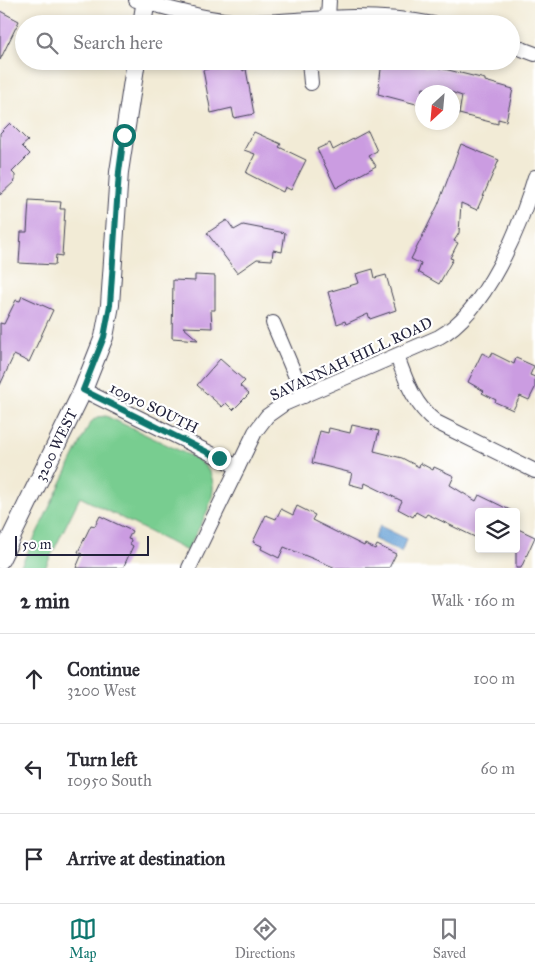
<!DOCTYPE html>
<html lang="en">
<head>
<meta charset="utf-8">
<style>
	:root { --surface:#fff; --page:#f2f2f3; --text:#2b2b33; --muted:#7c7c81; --line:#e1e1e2; --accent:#0f766e }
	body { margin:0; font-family:"IM FELL Great Primer",serif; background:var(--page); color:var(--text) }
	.controls { position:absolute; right:15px; bottom:15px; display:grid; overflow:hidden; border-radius:5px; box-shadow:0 2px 8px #0003 }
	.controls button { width:45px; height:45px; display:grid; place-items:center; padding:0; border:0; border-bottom:1px solid var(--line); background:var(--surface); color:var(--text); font:25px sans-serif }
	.compass { position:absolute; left:415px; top:85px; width:45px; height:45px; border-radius:50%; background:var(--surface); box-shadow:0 2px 8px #0003; rotate:206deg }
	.scale { position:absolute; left:15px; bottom:12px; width:134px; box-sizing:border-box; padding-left:5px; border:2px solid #22223b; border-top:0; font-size:14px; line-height:18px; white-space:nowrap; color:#22223b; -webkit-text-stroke:4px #fff; paint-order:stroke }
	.stop { position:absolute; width:15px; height:15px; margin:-11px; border:4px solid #0f766e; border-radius:50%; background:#fff }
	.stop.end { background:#0f766e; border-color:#fff; box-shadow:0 1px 5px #0008 }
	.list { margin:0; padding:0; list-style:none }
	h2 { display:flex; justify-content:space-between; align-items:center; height:65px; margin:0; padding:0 20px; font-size:21px }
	h2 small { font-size:16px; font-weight:400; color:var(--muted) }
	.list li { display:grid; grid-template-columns:32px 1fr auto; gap:15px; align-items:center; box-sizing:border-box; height:90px; padding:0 20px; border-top:1px solid var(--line) }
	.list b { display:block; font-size:19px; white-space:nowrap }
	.list p { margin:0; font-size:16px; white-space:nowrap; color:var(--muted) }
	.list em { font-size:16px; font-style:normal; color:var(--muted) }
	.icon { flex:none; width:28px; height:28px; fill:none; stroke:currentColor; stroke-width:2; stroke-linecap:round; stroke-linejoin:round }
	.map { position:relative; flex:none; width:535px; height:568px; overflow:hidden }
	.search { position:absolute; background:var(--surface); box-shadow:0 2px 8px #0003; left:15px; right:15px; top:15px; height:55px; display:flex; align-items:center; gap:12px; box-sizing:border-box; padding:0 18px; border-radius:28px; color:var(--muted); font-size:19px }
	.sheet { height:335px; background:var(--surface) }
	nav { display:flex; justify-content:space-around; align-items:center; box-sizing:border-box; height:70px; border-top:1px solid var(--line); background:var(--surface); font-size:14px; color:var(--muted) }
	nav a { display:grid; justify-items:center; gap:2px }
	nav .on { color:var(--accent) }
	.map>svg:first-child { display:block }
	.green { fill:#78cd90; stroke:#4d7866 }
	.water { fill:#639fd4; stroke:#426088 }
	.building { fill:#cb9ce1 }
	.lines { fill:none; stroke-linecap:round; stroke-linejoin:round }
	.minor-casing { stroke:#414052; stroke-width:16 }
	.tertiary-casing { stroke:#414052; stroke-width:20 }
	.minor { stroke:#fff; stroke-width:14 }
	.tertiary { stroke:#fff; stroke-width:18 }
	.route { stroke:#0f766e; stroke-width:6 }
	.labels { text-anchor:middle; stroke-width:4.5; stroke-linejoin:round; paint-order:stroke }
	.street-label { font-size:15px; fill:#22223b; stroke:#fff }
</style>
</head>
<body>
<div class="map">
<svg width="535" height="568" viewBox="0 0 535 568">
	<rect width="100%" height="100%" fill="#fff"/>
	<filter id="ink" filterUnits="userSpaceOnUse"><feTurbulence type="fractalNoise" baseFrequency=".02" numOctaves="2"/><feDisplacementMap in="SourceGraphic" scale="10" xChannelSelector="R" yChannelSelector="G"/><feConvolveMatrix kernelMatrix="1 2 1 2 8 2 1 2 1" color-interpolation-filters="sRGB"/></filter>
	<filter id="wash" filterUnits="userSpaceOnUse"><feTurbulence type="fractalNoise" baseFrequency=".0096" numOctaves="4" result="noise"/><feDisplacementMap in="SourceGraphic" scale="20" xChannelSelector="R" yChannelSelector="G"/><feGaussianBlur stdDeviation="1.12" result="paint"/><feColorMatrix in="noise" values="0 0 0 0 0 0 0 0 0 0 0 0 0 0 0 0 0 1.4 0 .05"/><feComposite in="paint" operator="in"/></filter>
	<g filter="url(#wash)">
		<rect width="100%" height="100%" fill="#f2ebd6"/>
		<path class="green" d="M106,416L193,457C234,480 202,519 187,551L80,497L45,568H20L90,423L97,417Z"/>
		<polygon class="water" points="380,526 407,539 401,552 374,539"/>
		<g id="blocks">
			<g class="building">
				<polygon points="0,11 19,21 0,60"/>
				<polygon points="241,61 243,71 246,69 254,114 234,118 232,108 211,113 203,70"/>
				<polygon points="382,61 424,65 424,67 436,67 485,79 485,81 513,89 506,121 498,119 498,124 459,114 462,96 451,92 423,88 420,105 378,94"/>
				<polygon points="10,123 28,141 22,146 30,154 12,172 15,175 15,181 0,195 0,133"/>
				<polygon points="368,131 377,151 369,155 376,166 336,188 317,149 330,143 333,150"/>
				<polygon points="254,132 281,144 279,147 306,160 291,190 285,187 283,192 246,173 255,154 244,150"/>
				<polygon points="461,144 499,160 477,210 461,203 459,233 454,241 458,243 450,258 453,259 439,284 418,272 421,264 411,259 438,205"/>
				<polygon points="29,200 61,202 60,209 65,209 62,256 56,255 55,265 19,263 21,232 27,232"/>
				<polygon points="227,220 234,230 243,225 285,233 282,252 273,250 272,260 257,259 237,273 207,233"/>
				<polygon points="373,269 375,278 386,275 396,310 370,319 368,314 346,324 345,321 337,324 328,292 359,283 356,274"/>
				<polygon points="195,275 215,276 215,310 211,310 212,328 183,327 198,340 172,338 173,280 195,281"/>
				<polygon points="22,296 53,310 29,362 14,355 0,385 0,323 4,324 16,300 20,301"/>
				<polygon points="482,353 490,357 492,353 514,364 516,358 534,366 530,375 535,377 535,388 529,400 520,396 513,410 495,402 496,400 482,393 484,391 468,382"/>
				<polygon points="220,359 245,381 240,386 249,394 233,410 226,403 222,407 197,385"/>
				<polygon points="352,425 379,431 374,451 402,458 419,467 420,463 433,470 434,467 454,476 450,485 476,501 479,495 514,512 479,512 479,539 427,514 425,517 416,512 413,517 398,509 402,501 365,483 364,488 349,484 352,473 312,463 320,431 328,433 329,428 350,433"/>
				<polygon points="297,506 315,515 312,520 364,546 365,544 375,549 377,545 396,554 389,568 336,568 284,547 279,558 261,549 262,546 253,542 266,515 276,519 281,509 293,515"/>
				<polygon points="100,516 132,531 128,539 131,540 130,544 133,546 123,568 76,568 82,554 78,552 91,525 95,526"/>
				<polygon points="516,528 535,537 521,568 516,568"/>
			</g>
		</g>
	</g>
	<g filter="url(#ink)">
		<use href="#blocks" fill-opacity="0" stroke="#414052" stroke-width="1"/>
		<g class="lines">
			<g class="minor-casing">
				<g id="minor">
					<path d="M136,0C172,9 206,20 244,22C281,23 317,17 354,17C381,17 408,19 434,24"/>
					<polyline points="328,18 329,0"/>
					<polyline points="511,45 535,54"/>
					<polyline points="309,61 311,83"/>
					<polyline points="273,323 304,396"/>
					<path d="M397,356C406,381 414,405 436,422L535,471"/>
					<polyline points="83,390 238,467"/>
					<path d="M189,568L255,432L267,416L284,404L439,337C486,311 520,228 535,177"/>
				</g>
			</g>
			<g class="tertiary-casing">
				<g id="tertiary">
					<polyline points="142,24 146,0"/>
					<path id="s1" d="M0,560L83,390L104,337L110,305L119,172L136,61"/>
				</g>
			</g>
			<use href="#minor" class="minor"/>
			<use href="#tertiary" class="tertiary"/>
		</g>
	</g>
	<g class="lines" filter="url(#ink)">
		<polyline class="route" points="124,135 119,172 110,305 104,337 83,390 219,458"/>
	</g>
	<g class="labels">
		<g class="street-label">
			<text transform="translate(351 359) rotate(-25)" y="5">SAVANNAH HILL ROAD</text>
			<text transform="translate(154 408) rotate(26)" y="5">10950 SOUTH</text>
			<text dy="5" stroke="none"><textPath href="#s1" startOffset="128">3200 WEST</textPath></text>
		</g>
	</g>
</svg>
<div class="controls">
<button><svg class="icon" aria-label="layers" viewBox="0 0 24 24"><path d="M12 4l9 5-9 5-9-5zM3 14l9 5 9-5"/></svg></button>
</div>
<svg class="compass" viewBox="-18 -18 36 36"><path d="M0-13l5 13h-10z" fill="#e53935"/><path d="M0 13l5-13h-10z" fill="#7c7c81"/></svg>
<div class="scale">50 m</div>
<div class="stop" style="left:124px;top:135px"></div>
<div class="stop end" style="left:219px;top:458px"></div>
<div class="search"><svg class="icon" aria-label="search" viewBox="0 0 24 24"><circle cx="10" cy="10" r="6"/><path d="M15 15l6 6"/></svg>Search here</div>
</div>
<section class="sheet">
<h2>2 min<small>Walk · 160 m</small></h2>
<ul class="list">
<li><svg class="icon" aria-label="ahead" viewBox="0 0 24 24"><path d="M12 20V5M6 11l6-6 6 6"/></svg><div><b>Continue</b><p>3200 West</p></div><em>100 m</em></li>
<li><svg class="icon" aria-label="left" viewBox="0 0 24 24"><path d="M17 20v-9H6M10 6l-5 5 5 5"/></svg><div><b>Turn left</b><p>10950 South</p></div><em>60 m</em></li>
<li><svg class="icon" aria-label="arrive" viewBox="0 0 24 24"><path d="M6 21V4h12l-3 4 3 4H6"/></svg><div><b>Arrive at destination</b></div></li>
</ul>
</section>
<nav>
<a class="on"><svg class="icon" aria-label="map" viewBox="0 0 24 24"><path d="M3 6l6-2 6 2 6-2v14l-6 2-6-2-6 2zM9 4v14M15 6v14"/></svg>Map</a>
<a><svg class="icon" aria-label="directions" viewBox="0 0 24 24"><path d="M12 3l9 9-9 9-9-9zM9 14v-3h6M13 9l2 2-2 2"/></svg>Directions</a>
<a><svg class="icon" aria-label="saved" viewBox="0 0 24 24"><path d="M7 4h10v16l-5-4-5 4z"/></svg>Saved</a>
</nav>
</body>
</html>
